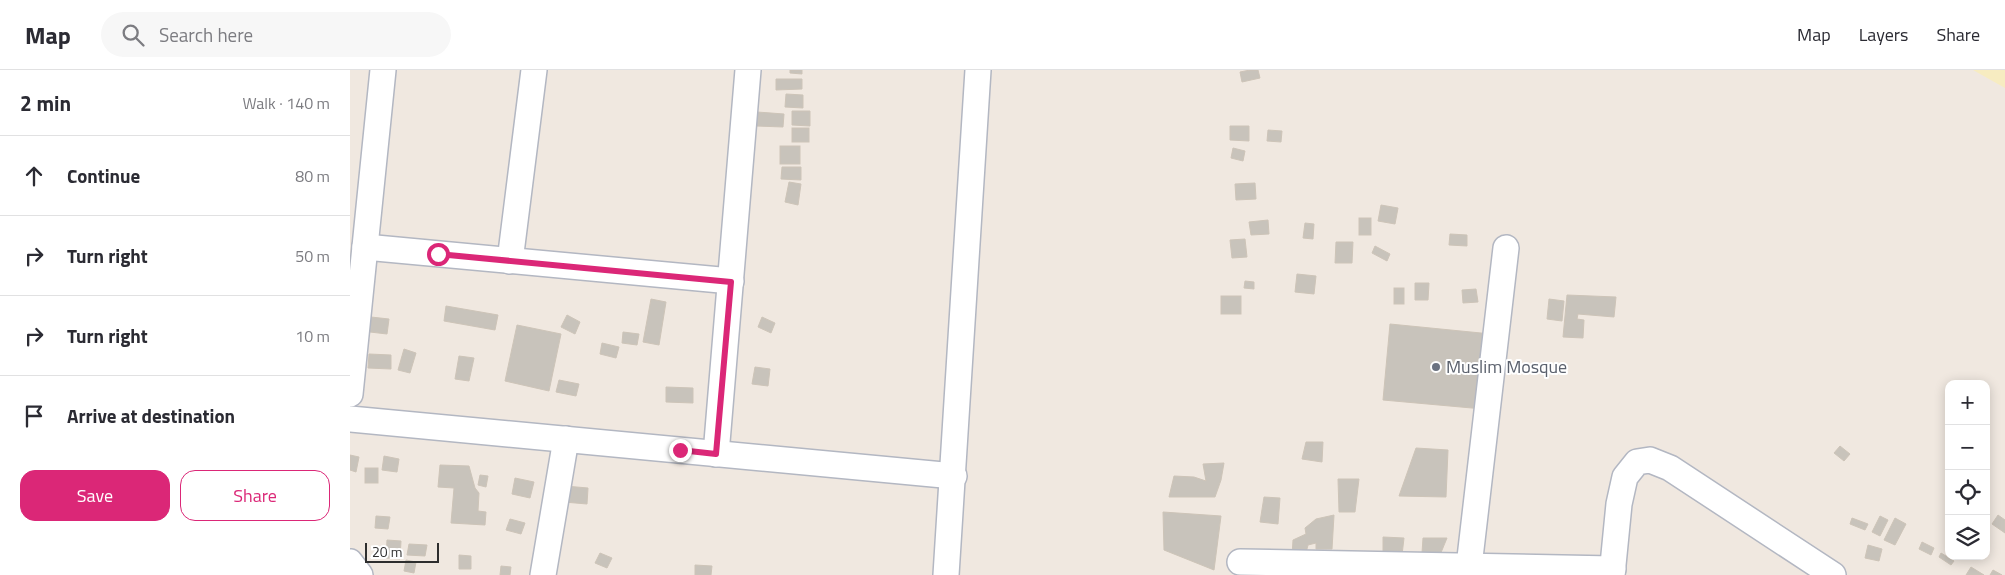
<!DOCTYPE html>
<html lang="en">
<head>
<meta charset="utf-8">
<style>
	:root { --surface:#fff; --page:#f7f7f7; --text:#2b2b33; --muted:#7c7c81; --line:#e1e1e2; --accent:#db2777 }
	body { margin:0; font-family:"Titillium Web",sans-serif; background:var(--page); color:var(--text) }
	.controls { position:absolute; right:15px; bottom:15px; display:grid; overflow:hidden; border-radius:10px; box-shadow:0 2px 12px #0003 }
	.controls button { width:45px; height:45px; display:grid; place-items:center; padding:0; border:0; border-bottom:1px solid var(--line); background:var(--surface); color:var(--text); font:25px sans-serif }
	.scale { position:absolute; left:15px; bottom:12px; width:74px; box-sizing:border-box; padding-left:5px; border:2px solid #2e2e2e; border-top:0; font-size:14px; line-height:18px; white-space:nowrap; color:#2e2e2e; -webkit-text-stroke:4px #fff; paint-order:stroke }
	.stop { position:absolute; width:15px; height:15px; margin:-11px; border:4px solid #db2777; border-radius:50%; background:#fff }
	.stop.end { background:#db2777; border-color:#fff; box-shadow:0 1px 5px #0008 }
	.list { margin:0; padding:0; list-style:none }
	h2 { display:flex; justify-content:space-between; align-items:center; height:65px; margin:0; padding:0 20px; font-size:21px }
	h2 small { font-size:16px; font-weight:400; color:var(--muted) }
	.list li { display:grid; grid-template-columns:32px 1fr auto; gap:15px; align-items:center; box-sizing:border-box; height:80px; padding:0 20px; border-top:1px solid var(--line) }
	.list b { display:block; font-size:19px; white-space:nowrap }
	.list em { font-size:16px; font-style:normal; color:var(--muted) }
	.actions { display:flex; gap:10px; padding:15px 20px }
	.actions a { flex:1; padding:11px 0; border:1px solid var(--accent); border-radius:15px; text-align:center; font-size:18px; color:var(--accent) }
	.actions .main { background:var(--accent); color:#fff }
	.icon { flex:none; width:28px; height:28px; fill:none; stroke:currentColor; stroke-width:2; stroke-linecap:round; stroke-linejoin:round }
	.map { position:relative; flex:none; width:1655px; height:505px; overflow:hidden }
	header { display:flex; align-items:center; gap:30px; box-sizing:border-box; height:70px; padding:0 25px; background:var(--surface); border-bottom:1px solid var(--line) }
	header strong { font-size:24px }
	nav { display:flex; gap:28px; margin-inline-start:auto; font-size:18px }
	.search { width:350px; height:45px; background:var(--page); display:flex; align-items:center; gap:12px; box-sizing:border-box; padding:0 18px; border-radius:28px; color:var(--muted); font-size:19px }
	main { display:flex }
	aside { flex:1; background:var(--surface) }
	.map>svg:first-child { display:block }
	.sand { fill:#f7ecc1 }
	.building { fill:#c8c3bb; stroke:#cdc4b8 }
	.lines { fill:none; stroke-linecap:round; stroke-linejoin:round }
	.minor-casing { stroke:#b3b7c2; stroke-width:28 }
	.minor { stroke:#fff; stroke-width:25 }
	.route { stroke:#db2777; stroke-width:6 }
	.worship-dot { fill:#6b7280; stroke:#fff; stroke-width:2 }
	.labels { text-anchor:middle; stroke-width:4; stroke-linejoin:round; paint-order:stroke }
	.worship-label { font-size:18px; fill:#5b616d; stroke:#fff; text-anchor:start }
</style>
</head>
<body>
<header>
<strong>Map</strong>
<div class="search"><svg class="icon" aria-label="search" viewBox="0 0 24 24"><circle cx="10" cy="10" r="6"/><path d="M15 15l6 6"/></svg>Search here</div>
<nav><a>Map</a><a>Layers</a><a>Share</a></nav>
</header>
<main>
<aside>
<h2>2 min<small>Walk · 140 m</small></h2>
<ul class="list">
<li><svg class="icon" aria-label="ahead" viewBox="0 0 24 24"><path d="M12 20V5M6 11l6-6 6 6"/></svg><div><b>Continue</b></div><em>80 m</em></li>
<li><svg class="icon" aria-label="right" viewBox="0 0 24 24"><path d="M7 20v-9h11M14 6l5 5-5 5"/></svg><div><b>Turn right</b></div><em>50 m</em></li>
<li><svg class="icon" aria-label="right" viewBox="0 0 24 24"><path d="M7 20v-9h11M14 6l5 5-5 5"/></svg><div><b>Turn right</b></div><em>10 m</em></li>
<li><svg class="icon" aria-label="arrive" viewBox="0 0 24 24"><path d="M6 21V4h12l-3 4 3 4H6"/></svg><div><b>Arrive at destination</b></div></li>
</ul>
<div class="actions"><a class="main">Save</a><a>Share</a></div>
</aside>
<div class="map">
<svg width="1655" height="505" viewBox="0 0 1655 505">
	<rect width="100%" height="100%" fill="#f0e8e0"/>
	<polygon class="sand" points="1623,0 1655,0 1655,18"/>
	<g class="building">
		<polygon points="440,0 452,0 452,4 440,3"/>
		<polygon points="900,0 908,0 910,8 892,12 890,2"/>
		<polygon points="426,9 452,9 452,19 426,20"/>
		<polygon points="436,24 453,25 453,38 435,37"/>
		<polygon points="442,41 460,41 460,56 442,55"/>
		<polygon points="407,42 434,44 433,57 406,56"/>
		<polygon points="880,56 899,56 899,71 880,70"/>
		<rect x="442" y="58" width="17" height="14"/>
		<polygon points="918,60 932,61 931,72 917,71"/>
		<rect x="430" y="76" width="20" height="18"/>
		<polygon points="883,78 895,81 893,91 881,88"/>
		<polygon points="432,97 451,97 451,110 431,109"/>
		<polygon points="439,112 451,114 448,135 435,132"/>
		<polygon points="905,113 906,129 886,130 885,114"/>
		<polygon points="1031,135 1048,138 1045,154 1028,151"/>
		<rect x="1009" y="148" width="12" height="17"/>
		<polygon points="918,150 919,164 901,165 899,152"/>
		<polygon points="955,153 964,154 963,169 953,168"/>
		<polygon points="1100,164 1117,165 1117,176 1099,175"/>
		<polygon points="895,169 897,187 882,188 880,170"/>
		<polygon points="986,172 1003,172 1002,193 985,193"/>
		<polygon points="1025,176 1040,184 1037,191 1022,183"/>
		<polygon points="947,204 966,206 964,224 945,222"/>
		<polygon points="895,211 904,212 904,219 894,218"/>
		<polygon points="1065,213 1079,213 1078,230 1065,230"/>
		<rect x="1044" y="218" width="10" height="16"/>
		<polygon points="1126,219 1128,232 1113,233 1112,220"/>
		<polygon points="1217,225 1266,227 1264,247 1228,244 1227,249 1234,250 1233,268 1213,267"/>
		<rect x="871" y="226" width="20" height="18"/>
		<polygon points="301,229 316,232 309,275 293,272"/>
		<polygon points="1199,229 1214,231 1212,251 1197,249"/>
		<polygon points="96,236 148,245 145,260 94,251"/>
		<polygon points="217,245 230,252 225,264 211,257"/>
		<polygon points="21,247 39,249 37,264 20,262"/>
		<polygon points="412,247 425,253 421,263 408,257"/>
		<polygon points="1040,254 1141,264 1133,339 1033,330"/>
		<polygon points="167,255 211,264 199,321 155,311"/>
		<polygon points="273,262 289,264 287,275 272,273"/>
		<polygon points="252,273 269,277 266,288 250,284"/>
		<polygon points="54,279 66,283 60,303 48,300"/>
		<polygon points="19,284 41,285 41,299 18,298"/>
		<polygon points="109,286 124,288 119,311 105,309"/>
		<polygon points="405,297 420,299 418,316 402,314"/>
		<polygon points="209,310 229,314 226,326 206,322"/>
		<polygon points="316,317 343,318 343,333 316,332"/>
		<polygon points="956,372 973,372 972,392 952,389"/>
		<polygon points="1490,376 1500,384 1494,391 1484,383"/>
		<polygon points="1066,378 1098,380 1096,427 1049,426"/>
		<polygon points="0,385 9,387 6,402 0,400"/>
		<polygon points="34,386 49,389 47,402 32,400"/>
		<polygon points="874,393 871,410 865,427 819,427 824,406 844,407 856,411 853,394"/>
		<polygon points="90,395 119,396 125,418 129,423 128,441 136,442 135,455 101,453 104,418 88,417"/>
		<rect x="15" y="398" width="13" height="15"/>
		<polygon points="130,405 138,406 136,417 128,415"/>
		<polygon points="165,408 184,412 180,428 162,424"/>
		<polygon points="988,409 1009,409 1005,442 989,442"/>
		<polygon points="215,416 238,418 237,434 214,432"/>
		<polygon points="914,427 930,428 928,454 910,452"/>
		<polygon points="813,442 871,446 864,500 814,480"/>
		<polygon points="984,445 982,479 966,479 966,473 958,475 954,491 942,486 943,470 956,464 955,458 966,449"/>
		<polygon points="1648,445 1655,450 1655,463 1642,454"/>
		<polygon points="26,446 40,447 38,459 25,458"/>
		<polygon points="1530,446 1538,450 1530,466 1522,462"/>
		<polygon points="1502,448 1518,454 1515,460 1500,454"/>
		<polygon points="1545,448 1556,454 1545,475 1534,470"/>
		<polygon points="160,449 175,453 171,464 156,460"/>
		<polygon points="1033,467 1054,468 1052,485 1033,482"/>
		<polygon points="1073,468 1097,468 1090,485 1072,483"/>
		<polygon points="37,470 51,471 50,489 36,488"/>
		<polygon points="1572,472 1584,478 1581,485 1569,479"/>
		<polygon points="59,474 77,475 75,486 57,485"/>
		<polygon points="1518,475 1532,479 1529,491 1515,488"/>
		<polygon points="250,483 262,488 257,498 245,493"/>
		<polygon points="1591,483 1604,491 1601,495 1589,487"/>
		<polygon points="109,485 121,486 121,499 109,499"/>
		<polygon points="56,490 66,492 64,503 54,501"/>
		<polygon points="345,495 362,496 361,505 345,505"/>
		<polygon points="151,496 161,497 160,505 150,505"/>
		<polygon points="1621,497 1634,505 1616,505"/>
		<polygon points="1643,500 1652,505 1640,505"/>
	</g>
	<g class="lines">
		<g class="minor-casing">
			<g id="minor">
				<polyline points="15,177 381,211"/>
				<polyline points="160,191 184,0"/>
				<polyline points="0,324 33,0"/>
				<polyline points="0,349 604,406"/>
				<polyline points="366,384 398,0"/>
				<polyline points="0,492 10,505"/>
				<polyline points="890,492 1263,499"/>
				<polyline points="193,505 216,369"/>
				<polyline points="596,505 628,0"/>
				<polyline points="1118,505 1156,178"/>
				<polyline points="1262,505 1269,434 1275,407 1287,392 1300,390 1320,398 1483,505"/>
			</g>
		</g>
		<use href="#minor" class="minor"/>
	</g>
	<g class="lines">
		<polyline class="route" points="88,184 381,212 366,384 330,380"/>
	</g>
	<circle class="worship-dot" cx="1086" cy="297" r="5"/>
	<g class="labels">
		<g class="worship-label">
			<text x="1096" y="303">Muslim Mosque</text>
		</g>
	</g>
</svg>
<div class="controls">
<button>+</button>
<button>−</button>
<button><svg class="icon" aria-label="locate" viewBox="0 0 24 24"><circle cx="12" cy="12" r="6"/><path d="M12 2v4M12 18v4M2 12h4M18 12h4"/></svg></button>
<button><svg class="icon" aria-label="layers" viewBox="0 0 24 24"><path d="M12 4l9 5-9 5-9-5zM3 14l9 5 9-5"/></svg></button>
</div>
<div class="scale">20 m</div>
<div class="stop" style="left:88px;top:184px"></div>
<div class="stop end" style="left:330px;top:380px"></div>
</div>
</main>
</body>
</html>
